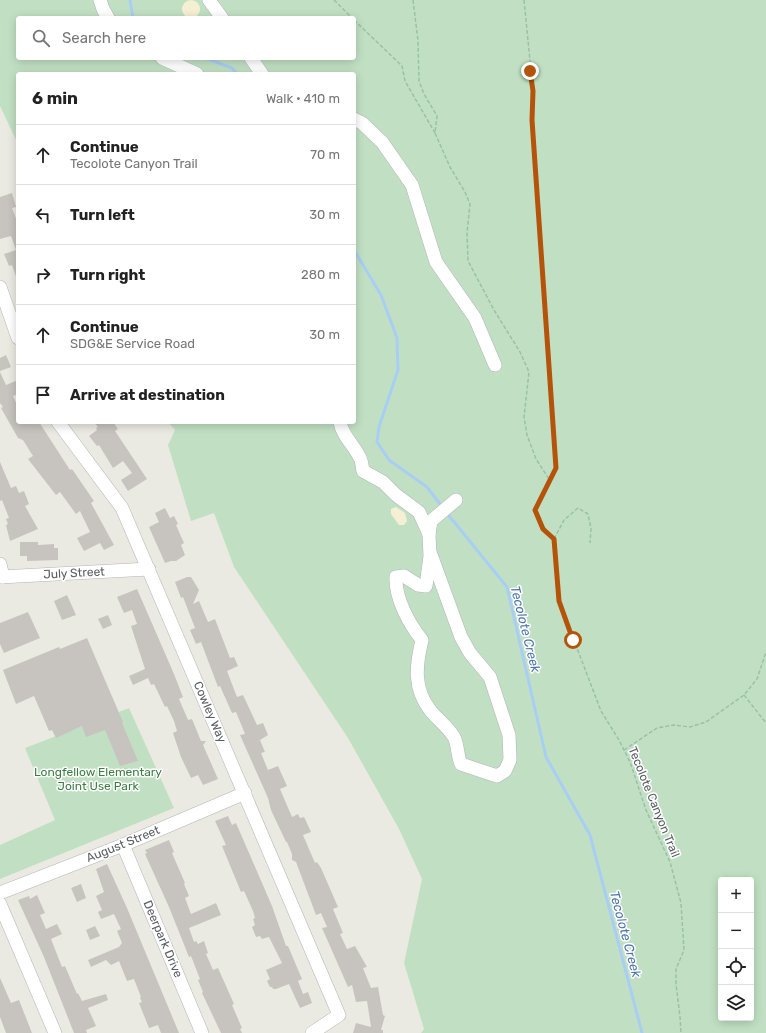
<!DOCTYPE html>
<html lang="en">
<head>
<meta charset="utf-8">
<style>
	:root { --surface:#fff; --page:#f2f2f2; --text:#222; --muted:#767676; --line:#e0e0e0 }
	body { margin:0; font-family:Rubik,sans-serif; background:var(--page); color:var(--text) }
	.controls { position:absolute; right:12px; bottom:12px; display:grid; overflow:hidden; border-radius:4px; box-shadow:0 2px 10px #0003 }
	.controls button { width:36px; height:36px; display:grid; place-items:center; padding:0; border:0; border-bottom:1px solid var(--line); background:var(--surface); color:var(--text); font:20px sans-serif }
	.stop { position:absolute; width:12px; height:12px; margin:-9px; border:3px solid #b45309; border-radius:50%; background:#fff }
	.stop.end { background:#b45309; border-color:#fff; box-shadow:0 1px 4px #0008 }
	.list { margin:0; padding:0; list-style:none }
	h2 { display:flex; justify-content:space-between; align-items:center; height:52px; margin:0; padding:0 16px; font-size:17px }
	h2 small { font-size:13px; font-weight:400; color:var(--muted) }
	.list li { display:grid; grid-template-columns:26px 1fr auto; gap:12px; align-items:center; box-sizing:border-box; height:60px; padding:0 16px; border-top:1px solid var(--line) }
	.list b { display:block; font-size:15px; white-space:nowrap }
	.list p { margin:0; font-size:13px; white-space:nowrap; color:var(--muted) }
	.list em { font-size:13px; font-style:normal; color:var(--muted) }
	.icon { flex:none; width:22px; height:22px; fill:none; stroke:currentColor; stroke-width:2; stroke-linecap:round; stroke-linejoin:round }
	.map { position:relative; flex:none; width:766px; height:1033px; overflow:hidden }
	.search { position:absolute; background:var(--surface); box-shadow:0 2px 10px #0003; left:16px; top:16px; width:340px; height:44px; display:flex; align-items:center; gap:10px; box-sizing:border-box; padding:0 14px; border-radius:4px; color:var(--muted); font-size:15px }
	.panel { position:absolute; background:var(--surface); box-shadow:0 2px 10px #0003; left:16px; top:72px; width:340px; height:352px; border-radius:4px }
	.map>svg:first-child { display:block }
	.green { fill:#c1e0c3; fill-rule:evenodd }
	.sand { fill:#f5f0d3 }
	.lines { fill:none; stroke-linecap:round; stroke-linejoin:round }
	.stream { stroke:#a9cef4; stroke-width:3 }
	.building { fill:#c7c4bf }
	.minor-casing { stroke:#b2b4b8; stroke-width:14 }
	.path { stroke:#9bc0a8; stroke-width:1.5; stroke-dasharray:4 2; stroke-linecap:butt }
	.minor { stroke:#fff; stroke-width:13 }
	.route { stroke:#b45309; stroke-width:5 }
	.labels { text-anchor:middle; stroke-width:3; stroke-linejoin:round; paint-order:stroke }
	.street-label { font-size:12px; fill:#5a5d61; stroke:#fff }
	.park-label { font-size:12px; fill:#3e7d46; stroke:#fff }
	.water-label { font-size:13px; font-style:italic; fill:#4c74ac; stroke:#fff }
</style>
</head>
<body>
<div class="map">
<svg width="766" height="1033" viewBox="0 0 766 1033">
	<rect width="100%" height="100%" fill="#ebeae2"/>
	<g class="green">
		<path d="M0,0H766V1033H421L424,1029L404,963L422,879L399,829L348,738L234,567L214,513L191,521L168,445L175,430L168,422H354V74H18V144L0,106ZM18,18H354V58H18ZM721,880H751V1018H721Z"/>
		<polygon points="129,708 174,808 0,879 0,845 55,820 25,748"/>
	</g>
	<g class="sand">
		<circle cx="191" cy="9" r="9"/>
		<polygon points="396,507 405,513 407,521 404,525 399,525 391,514 391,509"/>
	</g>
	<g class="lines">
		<g class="stream">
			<polyline points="130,0 133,18"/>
			<polyline points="205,58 232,68 237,74"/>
			<polyline points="354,250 381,295 397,338 398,370 379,427 377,442 389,460 427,487 443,508"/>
			<polyline points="446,512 507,587 546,757 590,835 642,1033"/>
		</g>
	</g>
	<g class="building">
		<polygon points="12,193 16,207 12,208 18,224 18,279 17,279 12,265 9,266 4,254 16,250 11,236 0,239 0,197"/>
		<polygon points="6,355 11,367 0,371 0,358"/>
		<polygon points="0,372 6,385 18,380 18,394 13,396 18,407 18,422 39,422 70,470 72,469 94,501 91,503 114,545 104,550 100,543 84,551 77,538 90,532 80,511 76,514 60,492 56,495 28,459 33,456 23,440 18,438 1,408 3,407 0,403"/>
		<polygon points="94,422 113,422 118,429 115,431 147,479 128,491 121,480 132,473 123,461 113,468 99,445 97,446 89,436 97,430 96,428 98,427"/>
		<polygon points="0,462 11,488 16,486 19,493 24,491 29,504 25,506 38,529 10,541 6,525 8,524 6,519 9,518 2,500 0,501"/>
		<polygon points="165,508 170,518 174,516 178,524 176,525 184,543 181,545 185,555 176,561 171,561 165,563 149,527 159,522 155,513"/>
		<polygon points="20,542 38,542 38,545 54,544 54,548 58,548 58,560 27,561 27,556 20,556"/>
		<polygon points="187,577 191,577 199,590 193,604 199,601 208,622 215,619 230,658 234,657 238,666 227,671 237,697 243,695 257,725 263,723 268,735 260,740 265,752 261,753 268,770 278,766 287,786 280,789 292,817 298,814 300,818 304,817 311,832 303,835 315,863 317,862 321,868 338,907 333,909 343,933 340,934 347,949 355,946 367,967 363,968 371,988 378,987 383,1015 385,1016 381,1030 383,1030 383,1033 353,1033 356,1023 371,1027 367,1001 356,1002 352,985 348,987 322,928 327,927 321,913 316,915 296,862 292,860 292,854 287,842 286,842 271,810 268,798 240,735 245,734 236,712 232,713 220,686 218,687 201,642 196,644 190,630 195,628 183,597 181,598 175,582"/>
		<polygon points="137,589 174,674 183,697 179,699 188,720 192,719 201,741 206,741 203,745 218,779 203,785 198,775 191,778 181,757 173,733 177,731 174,721 167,706 165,707 154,684 151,685 148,678 133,685 129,676 145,669 131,626 137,624 132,610 124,613 117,597"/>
		<polygon points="67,595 76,615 62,620 54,601"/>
		<polygon points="28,612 40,638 4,653 0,644 0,623"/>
		<polygon points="108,615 112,625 103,629 98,619"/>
		<polygon points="87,638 123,722 122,723 138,761 120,766 105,730 86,737 82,726 56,738 52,730 49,731 34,696 16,704 3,670 59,647 60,649"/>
		<polygon points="228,816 232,825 236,823 272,906 286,946 288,946 302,979 298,981 303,994 308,992 312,1003 300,1008 289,984 276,989 273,989 272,987 270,987 267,981 270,979 266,970 282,963 269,937 262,939 260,936 256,937 252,927 255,925 253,919 255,918 253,911 244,891 241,892 222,846 226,845 215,821"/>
		<polygon points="169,840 174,852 172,853 185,883 184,884 189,896 185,898 191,914 216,903 221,915 189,928 194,942 196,941 198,944 204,941 208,953 206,954 213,970 218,968 234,1004 232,1005 242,1028 240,1029 242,1033 221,1033 202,993 203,992 198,980 200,979 191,956 189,957 169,907 145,854 147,853 145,850"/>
		<polygon points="107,864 127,908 179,1033 161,1033 158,1025 149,1028 139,1003 142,1002 140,998 141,997 134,979 127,981 119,961 111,965 106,960 91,967 88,960 119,947 122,943 117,931 121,929 114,914 101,919 98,912 102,910 96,896 104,892 96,869"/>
		<polygon points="81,884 86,898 77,902 71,888"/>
		<polygon points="37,895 45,913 40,915 46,929 57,924 62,934 51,939 62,967 65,966 77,994 78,993 82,1001 106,994 108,1000 88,1008 96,1026 86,1030 87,1033 74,1033 44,957 18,900 29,896 30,899"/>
		<polygon points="95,926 100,936 90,940 86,930"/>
		<polygon points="0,978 11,1003 19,1000 32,1033 6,1033 0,1017"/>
	</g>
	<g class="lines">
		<g class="minor-casing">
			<g id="minor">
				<polyline points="100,0 103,9 108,18"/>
				<polyline points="209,0 222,18"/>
				<polyline points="162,58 197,74"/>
				<polyline points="251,58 262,74"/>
				<polyline points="354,119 362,123 382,142 412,185 436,262 475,318 495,365"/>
				<polyline points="0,287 18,338"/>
				<polyline points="58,422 122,508 339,1015 312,1033"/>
				<path d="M340,422C342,435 353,444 359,456C362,460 362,466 363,471L383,482L396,495L419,512L429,534L430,556L426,586L418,585L404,576L396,577C395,598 409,624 422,640C416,665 413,688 430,710C437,719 448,727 454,737C458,744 457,755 461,764L497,776L505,771L510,760L509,735L490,677L470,653L461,637L430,552"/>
				<polyline points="429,534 431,521 456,500"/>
				<polyline points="0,564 3,577"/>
				<polyline points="0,577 149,569"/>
				<polyline points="123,845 202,1033"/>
				<polyline points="0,893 123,845 245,793"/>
				<polyline points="0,904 55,1033"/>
			</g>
		</g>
		<g class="path">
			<polyline points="334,0 352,18"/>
			<polyline points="413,0 418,41 419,81 424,94 437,116 435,133 450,167 465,192 470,204 467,233 468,261 494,310 520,352 529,372 524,417 527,435 536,459 549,479"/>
			<polyline points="524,0 533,91 532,120 556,468 535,510 543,529 554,539"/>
			<polyline points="354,20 402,66 405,81 435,133"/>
			<polyline points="554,539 559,601 601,711 619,740 630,762 646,810 670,862 681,903 684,950 676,969 676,984 680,1017 681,1033"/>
			<polyline points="554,539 564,520 578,508 588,514 591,529 590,543"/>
			<polyline points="744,695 766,723"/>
			<polyline points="624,750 657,728 674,725 690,727 706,722 744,695 757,679 766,652"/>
		</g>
		<use href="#minor" class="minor"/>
	</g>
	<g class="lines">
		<polyline class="route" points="530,71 533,91 532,120 556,468 535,510 543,529 554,539 559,601 573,640"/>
	</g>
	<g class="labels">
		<g class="street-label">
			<text transform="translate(74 573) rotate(-3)" y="4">July Street</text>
			<text transform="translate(210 712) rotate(67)" y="4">Cowley Way</text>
			<text transform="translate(654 802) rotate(68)" y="4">Tecolote Canyon Trail</text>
			<text transform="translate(123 844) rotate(-22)" y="4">August Street</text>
			<text transform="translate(163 939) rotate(67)" y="4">Deerpark Drive</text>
		</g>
		<g class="park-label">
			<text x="98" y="776">Longfellow Elementary<tspan x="98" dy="14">Joint Use Park</tspan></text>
		</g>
		<g class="water-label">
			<text transform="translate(526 629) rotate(76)" y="5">Tecolote Creek</text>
			<text transform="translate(626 934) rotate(75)" y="5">Tecolote Creek</text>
		</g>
	</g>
</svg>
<div class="controls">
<button>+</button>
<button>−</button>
<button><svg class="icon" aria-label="locate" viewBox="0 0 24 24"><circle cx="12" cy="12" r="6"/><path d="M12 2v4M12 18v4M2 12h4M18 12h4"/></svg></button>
<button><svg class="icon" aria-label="layers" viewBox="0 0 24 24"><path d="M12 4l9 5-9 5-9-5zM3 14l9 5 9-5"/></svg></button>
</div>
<div class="stop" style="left:573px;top:640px"></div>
<div class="stop end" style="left:530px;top:71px"></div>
<div class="search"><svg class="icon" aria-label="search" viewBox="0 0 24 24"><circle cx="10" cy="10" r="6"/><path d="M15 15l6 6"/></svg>Search here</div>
<section class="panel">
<h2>6 min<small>Walk · 410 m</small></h2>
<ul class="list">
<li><svg class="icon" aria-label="ahead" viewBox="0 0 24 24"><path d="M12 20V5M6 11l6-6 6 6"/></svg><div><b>Continue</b><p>Tecolote Canyon Trail</p></div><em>70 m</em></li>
<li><svg class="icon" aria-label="left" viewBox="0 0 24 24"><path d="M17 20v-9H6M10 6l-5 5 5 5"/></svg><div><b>Turn left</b></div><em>30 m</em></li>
<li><svg class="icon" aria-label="right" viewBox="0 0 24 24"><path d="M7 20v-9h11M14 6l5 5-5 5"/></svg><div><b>Turn right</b></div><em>280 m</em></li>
<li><svg class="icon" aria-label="ahead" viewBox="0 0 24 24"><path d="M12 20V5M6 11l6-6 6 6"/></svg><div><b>Continue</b><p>SDG&amp;E Service Road</p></div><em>30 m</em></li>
<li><svg class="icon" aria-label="arrive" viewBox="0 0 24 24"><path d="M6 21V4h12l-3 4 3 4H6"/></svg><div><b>Arrive at destination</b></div></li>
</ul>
</section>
</div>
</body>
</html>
